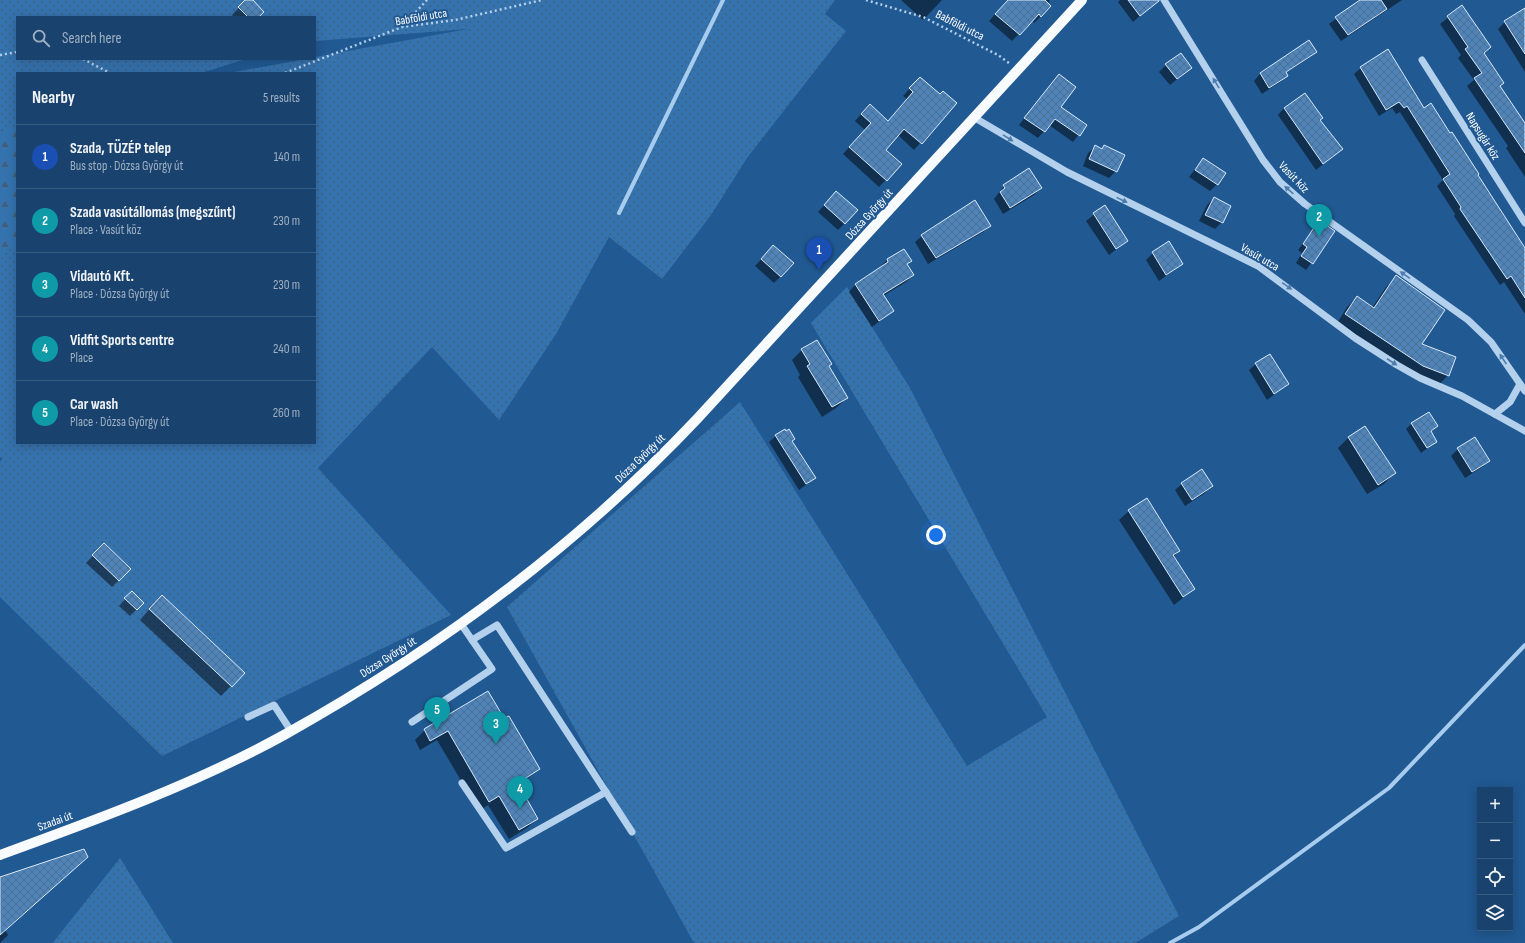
<!DOCTYPE html>
<html lang="en">
<head>
<meta charset="utf-8">
<style>
	:root { --surface:#19436e; --page:#264e76; --text:#f1f3f6; --muted:#9fb0c2; --line:#375c81; --accent:#facc74 }
	body { margin:0; font-family:"Sofia Sans Condensed",sans-serif; background:var(--page); color:var(--text) }
	.controls { position:absolute; right:12px; bottom:12px; display:grid; overflow:hidden; border-radius:0px; box-shadow:0 2px 10px #0003 }
	.controls button { width:36px; height:36px; display:grid; place-items:center; padding:0; border:0; border-bottom:1px solid var(--line); background:var(--surface); color:var(--text); font:20px sans-serif }
	.you { position:absolute; left:936px; top:535px; width:14px; height:14px; margin:-10px; border:3px solid #fff; border-radius:50%; background:#1a73e8; box-shadow:0 0 0 6px #1a73e833 }
	.badge { display:grid; place-items:center; width:26px; height:26px; border-radius:50%; background:var(--accent); color:#fff; font-size:13px; font-weight:700 }
	.pin { position:absolute; translate:-50% -33px; filter:drop-shadow(0 1px 2px #0008) }
	.pin::after { content:''; position:absolute; top:21px; width:14px; height:12px; background:inherit; clip-path:polygon(0 0,100% 0,50% 100%) }
	.list { margin:0; padding:0; list-style:none }
	h2 { display:flex; justify-content:space-between; align-items:center; height:52px; margin:0; padding:0 16px; font-size:17px }
	h2 small { font-size:13px; font-weight:400; color:var(--muted) }
	.list li { display:grid; grid-template-columns:26px 1fr auto; gap:12px; align-items:center; box-sizing:border-box; height:64px; padding:0 16px; border-top:1px solid var(--line) }
	.list b { display:block; font-size:15px; white-space:nowrap }
	.list p { margin:0; font-size:13px; white-space:nowrap; color:var(--muted) }
	.list em { font-size:13px; font-style:normal; color:var(--muted) }
	.icon { flex:none; width:22px; height:22px; fill:none; stroke:currentColor; stroke-width:2; stroke-linecap:round; stroke-linejoin:round }
	.map { position:relative; flex:none; width:1525px; height:943px; overflow:hidden }
	.search { position:absolute; background:var(--surface); box-shadow:0 2px 10px #0003; left:16px; top:16px; width:300px; height:44px; display:flex; align-items:center; gap:10px; box-sizing:border-box; padding:0 14px; border-radius:0px; color:var(--muted); font-size:15px }
	.panel { position:absolute; background:var(--surface); box-shadow:0 2px 10px #0003; left:16px; top:72px; width:300px; height:372px; border-radius:0px }
	.map>svg:first-child { display:block }
	.grass { fill:url(#grass-dots); fill-rule:evenodd }
	.forest { fill:url(#forest-firs) }
	.shadow { fill:#0007 }
	.lines { fill:none; stroke-linecap:round; stroke-linejoin:round }
	.stream { stroke:#a7ccee; stroke-width:4 }
	.building { fill:url(#building-cross-hatch); stroke:#d8e9fa }
	.path { stroke:#b3d0ed; stroke-width:2.5; stroke-dasharray:2 3; stroke-linecap:butt }
	.minor { stroke:#b3d0ed; stroke-width:7 }
	.major { stroke:#f9fcff; stroke-width:10 }
	.oneway { fill:#4d7dad }
	.labels { text-anchor:middle; stroke-width:4; stroke-linejoin:round; paint-order:stroke }
	.street-label { font-size:12px; fill:#fff; stroke:#215992 }
</style>
</head>
<body>
<div class="map">
<svg width="1525" height="943" viewBox="0 0 1525 943">
	<defs>
		<pattern id="grass-dots" width="8" height="8" patternUnits="userSpaceOnUse"><rect width="8" height="8" fill="#3573af"/><path d="M2 2h.1M6 6h.1" fill="none" stroke="#425e79" stroke-width="1.8" stroke-linecap="round"/></pattern>
		<pattern id="forest-firs" width="22" height="20" patternUnits="userSpaceOnUse"><rect width="22" height="20" fill="#3573af"/><path d="M5 1l3.5 6h-7zM16 11l3.5 6h-7z" fill="#425e79"/></pattern>
		<pattern id="building-cross-hatch" width="8" height="8" patternUnits="userSpaceOnUse"><rect width="8" height="8" fill="#4e84ba"/><path d="M0 0l8 8M0 8l8-8" fill="none" stroke="#4d6e8e"/></pattern>
	</defs>
	<rect width="100%" height="100%" fill="#215992"/>
	<g class="grass">
		<path d="M0,0H835L825,14L846,31L747,158L711,215L662,279L609,237L556,334L499,420L432,347L318,468L451,615L162,756L0,597V462L2,459L0,457ZM17,17H315V41L468,29L315,57V59H306L229,73H315V443H17V73H201L246,59H17Z"/>
		<polygon points="847,287 910,388 1179,916 1135,943 694,943 507,607 740,402 967,766 1047,717 811,323"/>
		<polygon points="120,858 173,943 52,943 55,940"/>
	</g>
	<polygon class="forest" points="17,125 17,246 5,251 0,262 0,133"/>
	<g class="shadow">
		<polygon points="246,0 251,0 258,17 234,17 232,15"/>
		<polygon points="901,0 942,0 923,20"/>
		<polygon points="1008,0 1050,0 1041,16 1034,23 1032,20 1012,41 989,21"/>
		<polygon points="1120,0 1147,0 1151,6 1133,22 1118,2"/>
		<polygon points="1362,0 1402,0 1341,41 1329,24"/>
		<polygon points="1462,7 1490,47 1483,54 1499,86 1525,125 1525,177 1506,148 1508,146 1467,86 1474,80 1458,58 1461,55 1440,24"/>
		<polygon points="1525,9 1525,72 1498,29 1505,22"/>
		<polygon points="1309,42 1316,52 1309,58 1285,73 1287,75 1280,82 1262,94 1254,81 1260,74"/>
		<polygon points="1166,65 1191,68 1170,85 1159,72"/>
		<polygon points="1361,68 1423,110 1525,249 1525,314 1504,282 1500,285 1454,216 1455,214 1437,186 1443,180 1400,112 1396,114 1392,108 1379,116 1354,74"/>
		<polygon points="1053,82 1060,107 1086,125 1073,142 1049,125 1038,138 1019,125"/>
		<polygon points="913,85 955,103 914,150 898,135 885,150 901,164 879,187 843,154 865,130 855,121 863,112 887,122 907,99 903,96"/>
		<polygon points="1284,108 1319,120 1342,149 1316,170 1278,115"/>
		<polygon points="1095,147 1101,149 1104,147 1116,171 1109,178 1083,166 1088,153"/>
		<polygon points="1203,159 1217,184 1210,191 1189,177"/>
		<polygon points="1004,186 1041,188 1034,195 1003,214 994,199"/>
		<polygon points="1214,198 1222,222 1215,229 1199,221 1207,205"/>
		<polygon points="830,199 845,223 838,230 818,212"/>
		<polygon points="1105,206 1127,241 1109,255 1086,221"/>
		<polygon points="1319,222 1334,232 1306,270 1296,263 1302,253 1298,250"/>
		<polygon points="990,226 983,232 928,264 915,242 922,236"/>
		<polygon points="904,250 910,261 907,265 913,275 906,282 883,296 893,311 872,327 849,292 855,285 881,268 880,267 887,260"/>
		<polygon points="767,253 781,276 774,283 755,266"/>
		<polygon points="1153,253 1182,264 1159,281 1146,260"/>
		<polygon points="1397,277 1421,345 1448,375 1438,386 1336,325 1347,307 1357,297 1372,308 1386,287"/>
		<polygon points="802,350 828,367 847,398 836,408 822,417 798,377 800,375 792,360"/>
		<polygon points="1256,364 1288,384 1267,400 1249,370"/>
		<polygon points="1411,424 1437,426 1431,432 1436,442 1421,453 1406,429"/>
		<polygon points="1365,427 1394,473 1384,484 1367,494 1338,448 1348,438"/>
		<polygon points="776,436 794,439 792,442 815,478 799,490 769,442"/>
		<polygon points="1458,449 1489,461 1482,467 1465,478 1451,456"/>
		<polygon points="1182,484 1211,486 1205,493 1185,506 1175,490"/>
		<polygon points="1129,511 1179,551 1173,557 1194,589 1174,605 1119,520"/>
		<polygon points="104,544 130,569 112,587 86,563"/>
		<polygon points="132,592 143,603 130,616 119,606"/>
		<polygon points="152,606 231,686 221,696 140,620"/>
		<polygon points="488,692 504,720 539,769 518,786 537,819 527,828 509,839 488,805 479,811 437,740 420,750 415,740 425,730"/>
		<polygon points="0,879 5,930 8,935 0,943"/>
	</g>
	<g class="lines">
		<g class="stream">
			<polyline points="619,213 723,0"/>
			<polyline points="1170,943 1199,927 1389,788 1525,645"/>
		</g>
	</g>
	<g class="building">
		<polygon points="245,0 253,0 264,12 259,17 248,17 238,7"/>
		<polygon points="1008,0 1045,0 1051,6 1041,17 1039,14 1020,35 995,14"/>
		<polygon points="1128,0 1159,0 1159,1 1140,16"/>
		<polygon points="1360,0 1381,0 1387,9 1348,35 1335,17"/>
		<polygon points="1462,5 1491,47 1484,53 1504,83 1500,86 1525,123 1525,153 1474,78 1482,73 1465,49 1468,47 1447,16"/>
		<polygon points="1525,8 1525,54 1504,21"/>
		<polygon points="1309,40 1317,52 1286,72 1288,76 1269,88 1260,73"/>
		<polygon points="1388,49 1424,108 1431,103 1450,133 1452,132 1479,174 1478,175 1525,248 1525,298 1511,276 1507,279 1460,209 1461,207 1443,179 1450,174 1407,106 1404,108 1399,102 1386,110 1360,67"/>
		<polygon points="1181,53 1192,68 1177,79 1165,64"/>
		<polygon points="1059,74 1076,87 1061,107 1087,125 1080,136 1055,119 1045,132 1024,118"/>
		<polygon points="920,77 940,94 943,91 957,103 922,144 904,129 886,150 902,164 887,181 849,147 871,123 861,114 870,104 888,121 913,92 909,88"/>
		<polygon points="1305,93 1323,118 1320,120 1343,149 1323,164 1284,108"/>
		<polygon points="1095,145 1102,149 1104,145 1125,155 1117,172 1089,159"/>
		<polygon points="1203,158 1226,173 1218,185 1195,170"/>
		<polygon points="1029,168 1042,188 1010,208 1000,192 1005,188 1003,185"/>
		<polygon points="836,191 858,210 845,224 824,205"/>
		<polygon points="1214,197 1231,206 1223,223 1205,215"/>
		<polygon points="975,200 991,226 936,258 921,235"/>
		<polygon points="1105,205 1128,241 1116,249 1093,213"/>
		<polygon points="1319,220 1335,231 1313,264 1301,256 1307,247 1303,244"/>
		<polygon points="1169,241 1183,264 1166,275 1152,252"/>
		<polygon points="773,245 794,263 781,277 761,259"/>
		<polygon points="904,249 912,261 907,264 914,275 883,294 894,311 879,321 855,284 888,262 887,259"/>
		<polygon points="1396,275 1445,310 1422,344 1456,357 1449,376 1423,366 1345,314 1357,296 1374,308"/>
		<polygon points="817,340 832,364 829,366 848,398 832,407 807,366 810,364 801,349"/>
		<polygon points="1270,354 1289,384 1274,394 1255,363"/>
		<polygon points="1429,412 1438,426 1431,431 1437,442 1427,448 1411,423"/>
		<polygon points="1365,426 1396,473 1378,485 1348,437"/>
		<polygon points="785,429 786,431 789,429 795,439 792,441 816,478 806,484 775,435"/>
		<polygon points="1475,437 1490,461 1472,472 1457,448"/>
		<polygon points="1202,469 1213,486 1192,500 1181,483"/>
		<polygon points="1147,498 1180,551 1173,555 1195,589 1183,597 1128,510"/>
		<polygon points="104,543 131,569 119,581 92,555"/>
		<polygon points="132,591 144,603 137,610 124,598"/>
		<polygon points="162,595 245,673 232,687 149,609"/>
		<polygon points="488,691 504,718 509,716 540,769 518,783 538,819 519,830 499,796 489,802 448,731 430,741 424,729"/>
		<polygon points="84,849 88,857 0,935 0,877"/>
	</g>
	<g class="lines">
		<g class="path">
			<polyline points="866,0 923,17 998,55 1009,63"/>
			<polyline points="402,27 427,0"/>
			<polyline points="0,55 17,52"/>
			<polyline points="83,59 110,73"/>
			<polyline points="285,73 402,27 455,20 542,0"/>
		</g>
		<g class="minor">
			<polyline points="1164,0 1263,160 1280,182 1305,204 1468,320 1491,342 1525,391"/>
			<polyline points="1422,60 1525,223"/>
			<polyline points="975,118 1067,172 1258,266 1355,338 1397,365 1420,378 1462,396 1525,431"/>
			<polyline points="1495,414 1510,402 1520,384"/>
			<polyline points="472,640 497,625 632,832"/>
			<polyline points="248,717 274,705 291,731"/>
			<polyline points="412,722 492,669 461,624"/>
			<polyline points="462,783 506,848 606,792"/>
		</g>
		<path class="major" d="M0,855C96,820 195,784 284,735C437,650 577,546 697,419L1082,0"/>
	</g>
	<defs><path id="oneway-solid" d="M-6-.8H1V-3.2L6.5 0L1 3.2V.8H-6Z"/></defs>
	<g class="oneway">
		<use href="#oneway-solid" transform="translate(1216 83) rotate(-121)"/>
		<use href="#oneway-solid" transform="translate(1008 138) rotate(32)"/>
		<use href="#oneway-solid" transform="translate(1289 190) rotate(-138)"/>
		<use href="#oneway-solid" transform="translate(1122 200) rotate(26)"/>
		<use href="#oneway-solid" transform="translate(1405 275) rotate(-145)"/>
		<use href="#oneway-solid" transform="translate(1287 286) rotate(35)"/>
		<use href="#oneway-solid" transform="translate(1503 359) rotate(-124)"/>
		<use href="#oneway-solid" transform="translate(1392 362) rotate(33)"/>
	</g>
	<g class="labels">
		<g class="street-label">
			<text transform="translate(421 17) rotate(-10)" y="4">Babföldi utca</text>
			<text transform="translate(960 25) rotate(27)" y="4">Babföldi utca</text>
			<text transform="translate(1483 136) rotate(58)" y="4">Napsugár köz</text>
			<text transform="translate(1294 177) rotate(46)" y="4">Vasút köz</text>
			<text transform="translate(869 214) rotate(-48)" y="4">Dózsa György út</text>
			<text transform="translate(1260 257) rotate(30)" y="4">Vasút utca</text>
			<text transform="translate(640 458) rotate(-44)" y="4">Dózsa György út</text>
			<text transform="translate(388 657) rotate(-33)" y="4">Dózsa György út</text>
			<text transform="translate(55 821) rotate(-20)" y="4">Szadai út</text>
		</g>
	</g>
</svg>
<div class="controls">
<button>+</button>
<button>−</button>
<button><svg class="icon" aria-label="locate" viewBox="0 0 24 24"><circle cx="12" cy="12" r="6"/><path d="M12 2v4M12 18v4M2 12h4M18 12h4"/></svg></button>
<button><svg class="icon" aria-label="layers" viewBox="0 0 24 24"><path d="M12 4l9 5-9 5-9-5zM3 14l9 5 9-5"/></svg></button>
</div>
<div class="you"></div>
<div class="pin badge" style="left:819px;top:270px;background:#1a4fb4">1</div>
<div class="pin badge" style="left:1319px;top:237px;background:#0f9aa8">2</div>
<div class="pin badge" style="left:496px;top:744px;background:#0f9aa8">3</div>
<div class="pin badge" style="left:520px;top:809px;background:#0f9aa8">4</div>
<div class="pin badge" style="left:437px;top:730px;background:#0f9aa8">5</div>
<div class="search"><svg class="icon" aria-label="search" viewBox="0 0 24 24"><circle cx="10" cy="10" r="6"/><path d="M15 15l6 6"/></svg>Search here</div>
<section class="panel">
<h2>Nearby<small>5 results</small></h2>
<ul class="list">
<li><span class="badge" style="background:#1a4fb4">1</span><div><b>Szada, TÜZÉP telep</b><p>Bus stop · Dózsa György út</p></div><em>140 m</em></li>
<li><span class="badge" style="background:#0f9aa8">2</span><div><b>Szada vasútállomás (megszűnt)</b><p>Place · Vasút köz</p></div><em>230 m</em></li>
<li><span class="badge" style="background:#0f9aa8">3</span><div><b>Vidautó Kft.</b><p>Place · Dózsa György út</p></div><em>230 m</em></li>
<li><span class="badge" style="background:#0f9aa8">4</span><div><b>Vidfit Sports centre</b><p>Place</p></div><em>240 m</em></li>
<li><span class="badge" style="background:#0f9aa8">5</span><div><b>Car wash</b><p>Place · Dózsa György út</p></div><em>260 m</em></li>
</ul>
</section>
</div>
</body>
</html>
